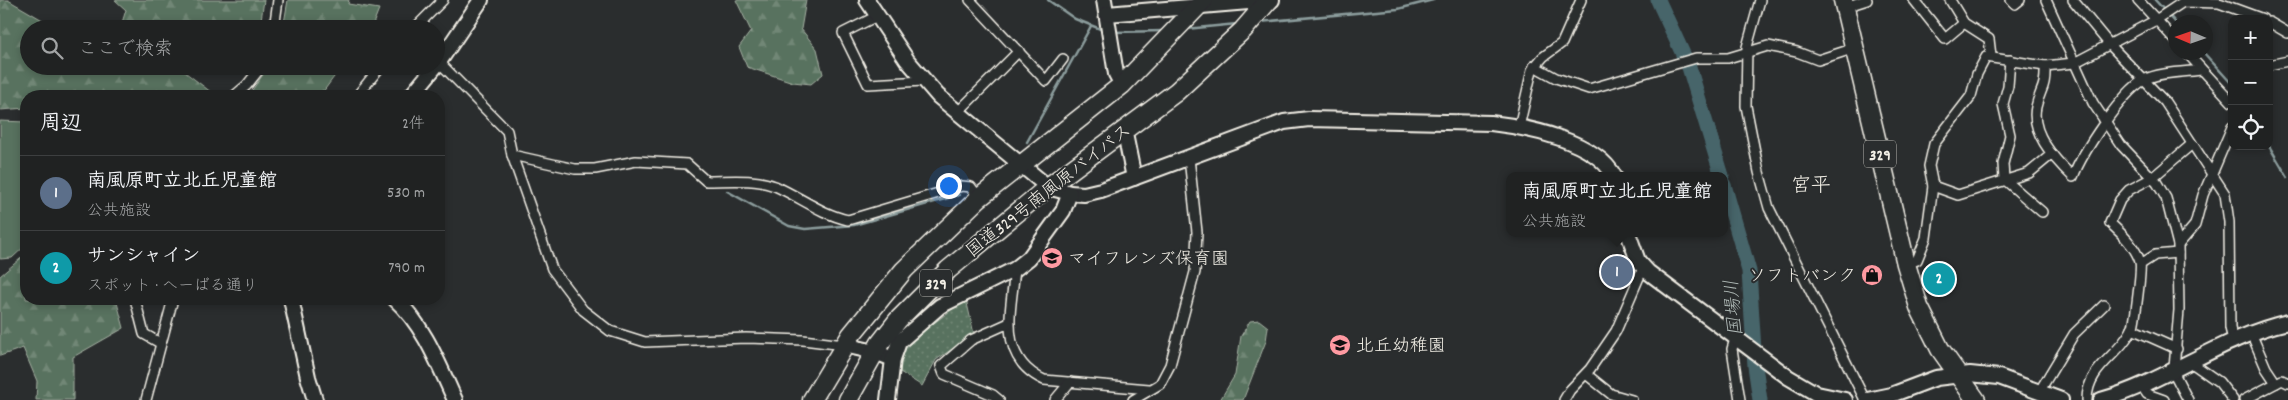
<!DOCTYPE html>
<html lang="ja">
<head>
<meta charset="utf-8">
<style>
	:root { --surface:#202222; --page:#2d2f2f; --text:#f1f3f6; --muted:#a2a4a5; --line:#3d3f40; --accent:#1a73e8 }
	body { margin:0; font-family:Dekko,"Klee One",sans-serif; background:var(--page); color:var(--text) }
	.controls { position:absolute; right:15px; top:15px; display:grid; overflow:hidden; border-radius:10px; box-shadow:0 2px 8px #0003 }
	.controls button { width:45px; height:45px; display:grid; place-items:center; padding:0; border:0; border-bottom:1px solid var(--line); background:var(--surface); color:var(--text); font:25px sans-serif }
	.compass { position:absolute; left:2168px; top:15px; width:45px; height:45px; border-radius:50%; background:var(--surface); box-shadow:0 2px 8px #0003; rotate:272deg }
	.you { position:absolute; left:948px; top:185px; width:18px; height:18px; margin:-12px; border:4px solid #fff; border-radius:50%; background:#1a73e8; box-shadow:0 0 0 8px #1a73e833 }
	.badge { display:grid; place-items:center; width:32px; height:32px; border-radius:50%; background:var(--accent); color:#fff; font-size:16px; font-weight:700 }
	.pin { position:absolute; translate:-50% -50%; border:2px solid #fff; box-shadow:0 1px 5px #0006 }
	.popup { position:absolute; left:1506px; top:172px; width:222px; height:65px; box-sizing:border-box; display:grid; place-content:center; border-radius:10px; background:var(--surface); filter:drop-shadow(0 1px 4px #0005); font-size:16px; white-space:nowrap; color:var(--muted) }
	.popup b { font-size:19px; color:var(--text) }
	.popup::after { content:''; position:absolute; left:50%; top:100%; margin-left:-10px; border:10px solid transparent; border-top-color:var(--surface) }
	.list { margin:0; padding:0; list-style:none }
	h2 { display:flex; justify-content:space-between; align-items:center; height:65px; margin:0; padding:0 20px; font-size:21px }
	h2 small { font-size:16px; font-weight:400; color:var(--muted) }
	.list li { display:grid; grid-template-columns:32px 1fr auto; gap:15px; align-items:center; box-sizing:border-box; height:75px; padding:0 20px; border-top:1px solid var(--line) }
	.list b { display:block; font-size:19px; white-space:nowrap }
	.list p { margin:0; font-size:16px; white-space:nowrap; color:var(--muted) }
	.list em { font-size:16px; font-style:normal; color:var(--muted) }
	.icon { flex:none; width:28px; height:28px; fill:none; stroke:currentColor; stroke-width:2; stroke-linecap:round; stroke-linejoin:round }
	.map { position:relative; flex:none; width:2288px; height:400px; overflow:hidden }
	.search { position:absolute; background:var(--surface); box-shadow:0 2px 8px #0003; left:20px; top:20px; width:425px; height:55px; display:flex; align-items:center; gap:12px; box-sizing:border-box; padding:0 18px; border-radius:28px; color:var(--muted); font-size:19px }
	.panel { position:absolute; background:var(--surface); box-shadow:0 2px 8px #0003; left:20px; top:90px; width:425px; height:215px; border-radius:20px }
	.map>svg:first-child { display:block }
	.grass { fill:#59725f; stroke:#a6b2a4 }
	.forest { fill:url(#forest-firs); stroke:#a6b2a4 }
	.park { fill:url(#park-dots); stroke:#a6b2a4 }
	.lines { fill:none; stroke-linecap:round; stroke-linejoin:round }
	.stream { stroke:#8c9d9d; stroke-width:2.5 }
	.river { stroke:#47656b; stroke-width:15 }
	.street-casing { stroke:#f4f1e8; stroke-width:12 }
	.secondary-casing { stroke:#f4f1e8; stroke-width:18 }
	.highway-casing { stroke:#f4f1e8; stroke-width:21 }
	.street { stroke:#2a2d2e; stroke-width:9 }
	.secondary { stroke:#2a2d2e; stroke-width:14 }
	.highway { stroke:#2a2d2e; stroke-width:18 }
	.labels { text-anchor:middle; stroke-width:4; stroke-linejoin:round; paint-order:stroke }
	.shield { fill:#2a2d2e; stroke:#b7b6b0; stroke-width:1 }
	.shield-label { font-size:16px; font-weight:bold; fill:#f4f1e8 }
	.street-label { font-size:18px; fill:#f4f1e8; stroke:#2a2d2e }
	.poi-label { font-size:18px; fill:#f4f1e8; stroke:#2a2d2e; text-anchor:start }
	.water-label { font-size:19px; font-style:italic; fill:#afb9b6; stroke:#2a2d2e }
	.quarter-label { font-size:20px; fill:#f4f1e8; stroke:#2a2d2e }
</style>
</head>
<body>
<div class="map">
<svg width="2288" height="400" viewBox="0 0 2288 400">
	<defs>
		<pattern id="forest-firs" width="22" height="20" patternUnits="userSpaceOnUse" patternTransform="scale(1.25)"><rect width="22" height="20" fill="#59725f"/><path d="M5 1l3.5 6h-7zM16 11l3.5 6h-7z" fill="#718776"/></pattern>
		<pattern id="park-dots" width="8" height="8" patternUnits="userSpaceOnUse" patternTransform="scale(1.25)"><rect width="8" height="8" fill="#59725f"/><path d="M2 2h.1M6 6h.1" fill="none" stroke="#718776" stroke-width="1.8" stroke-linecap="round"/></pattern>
	</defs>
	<rect width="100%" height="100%" fill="#2a2d2e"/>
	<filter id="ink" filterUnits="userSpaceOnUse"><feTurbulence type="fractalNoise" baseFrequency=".02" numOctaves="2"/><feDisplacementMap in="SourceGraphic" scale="10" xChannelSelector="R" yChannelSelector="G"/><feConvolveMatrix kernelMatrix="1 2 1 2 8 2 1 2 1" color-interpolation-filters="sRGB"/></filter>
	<g filter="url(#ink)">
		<polygon class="grass" points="0,121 26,122 26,245 12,258 0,259"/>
		<g class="forest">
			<polygon points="0,0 8,0 58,29 29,29 29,66 184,66 181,69 216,96 26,96 26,108 0,110"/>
			<polygon points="115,0 264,0 261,20 228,29 120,29 126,10"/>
			<polygon points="288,0 349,0 348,4 379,9 371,29 283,29"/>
			<polygon points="736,0 806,0 801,29 817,49 823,74 811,84 793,82 747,67 739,47 751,31"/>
			<polygon points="269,66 342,66 320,96 248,96"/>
			<polygon points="26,254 26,299 116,299 124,328 73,357 73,400 36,400 37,381 23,348 0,356 0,276"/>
			<polygon points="1259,320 1268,327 1266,341 1243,400 1220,400 1235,375 1241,336 1250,321"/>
		</g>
		<polygon class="park" points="966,299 974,334 936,360 922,386 900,372 900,351 910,341"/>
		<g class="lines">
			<g class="stream">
				<polyline points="1048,0 1075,19 1103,30"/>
				<polyline points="2155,0 2176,23"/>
				<polyline points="1260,22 1398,9 1433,0"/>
				<polyline points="1186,29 1237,24"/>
				<polyline points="1113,32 1165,31"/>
				<polyline points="2203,52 2232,84"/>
				<polyline points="1027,142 1091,26"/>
				<polyline points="2269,146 2288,178"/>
				<polyline points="727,191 789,226 805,229 854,225 959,195"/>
			</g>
			<g class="river">
				<polyline points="1658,0 1689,67 1722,176"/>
				<polyline points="1724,185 1749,271 1755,366 1760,400"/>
			</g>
			<g class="street-casing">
				<g id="street">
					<polyline points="970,0 1046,81 1063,59"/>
					<polyline points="1760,0 1747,47 1746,106 1759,172 1769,208 1865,400"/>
					<polyline points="1914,0 1945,39 1964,23"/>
					<polyline points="1950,0 1964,23 1989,39 1991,56"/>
					<polyline points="2011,0 2015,4 2020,0"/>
					<polyline points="2046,0 2093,103 2121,145 2157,183 2166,198 2178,245 2179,310 2174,368 2176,377 2188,400"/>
					<polyline points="2073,0 2110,45 2165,102 2225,194 2229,222 2230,328 2233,340"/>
					<polyline points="2138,0 2176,41"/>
					<polyline points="1845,7 1867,0"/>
					<polyline points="877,16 843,33 868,84 924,81"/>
					<polyline points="2269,22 2288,33"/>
					<polyline points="274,29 278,0"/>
					<polyline points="414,29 443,0"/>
					<polyline points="2186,52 2232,102"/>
					<polyline points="2010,60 2008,86 2003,104 2010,135 2003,164 2004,179 2042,212"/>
					<polyline points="439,62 507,131 512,155 552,269 583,310 610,331 645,342 746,338 803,340 844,345"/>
					<polyline points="2269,65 2288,61"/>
					<polyline points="1534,66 1556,78 1589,89 1696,58 1728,58 1768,46 1797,52 1818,60 1855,48"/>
					<path d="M2045,66C2046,89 2040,89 2036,107C2030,133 2056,161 2073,177C2082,153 2122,92 2144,80C2158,72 2186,72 2202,70"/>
					<polyline points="234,96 247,85 262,66"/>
					<polyline points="357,96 381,66"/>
					<polyline points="957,113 1019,51"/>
					<polyline points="1519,127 1532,70 1543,57 1562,43 1581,0"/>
					<path d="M512,155L575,169H595L636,161L687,164L706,181C728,181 754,178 775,186C800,197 821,214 848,220L962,186L971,187L979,198"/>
					<polyline points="1933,186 1958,195 2029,173 2052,154"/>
					<polyline points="2178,245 2195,225 2203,195 2232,127"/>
					<polyline points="1906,264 1917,260 1926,238 1933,186 1929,166 1934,144 1971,96 1977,74 1986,57 2045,66 2074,63 2156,20 2183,2 2219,3 2263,19"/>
					<polyline points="2141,264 2155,255 2178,253"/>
					<path d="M1015,269C1011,311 997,358 1044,380L1149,389"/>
					<polyline points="135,299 144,334 160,343"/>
					<polyline points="2132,329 2177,349"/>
					<polyline points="2251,333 2266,368 2276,383"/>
					<polyline points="1735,339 1732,349 1740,400"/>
					<polyline points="2189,361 2219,382 2233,400"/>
					<polyline points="1586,374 1611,394 1632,400"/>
					<polyline points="2141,385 2147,394 2164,400"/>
					<polyline points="2039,392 2074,334 2104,305"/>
					<polyline points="146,400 173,299"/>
					<polyline points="999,400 993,395 944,374 941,366 971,340 1009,323"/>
					<polyline points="1055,400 1070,382"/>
					<polyline points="1133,400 1160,384 1170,365 1195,272 1197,232 1189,158"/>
					<polyline points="1564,400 1570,390 1590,369 1616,331 1643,268"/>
					<path d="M2087,400C2087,374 2107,362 2122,344C2126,339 2131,332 2133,327C2135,320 2142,269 2140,262C2136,247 2121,233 2110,223L2120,200L2129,190L2152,178L2192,144"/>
					<polyline points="2244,400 2282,380 2288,383"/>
				</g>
			</g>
			<g class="secondary-casing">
				<g id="secondary">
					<path d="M867,0L907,60L938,96L1048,187L1070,193L1084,194L1101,190L1284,122L1309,119L1491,123C1527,127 1596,141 1614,176"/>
					<polyline points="1104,0 1116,74 1122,85"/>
					<polyline points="1107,14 1272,0"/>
					<polyline points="411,96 439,62 481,0"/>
					<polyline points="1124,129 1134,178"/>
					<polyline points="1628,233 1638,261 1648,272 1788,377 1817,394 1845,400"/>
					<polyline points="291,299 308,377 315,400"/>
					<path d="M395,299C424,325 439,365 455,400"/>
					<polyline points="844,345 875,352 893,359"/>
					<polyline points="888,400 893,359 899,342 940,306 1015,269 1029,258 1063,211 1070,193"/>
					<polyline points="1867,400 1891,395 1936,378 1970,374 1999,377 2061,400"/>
					<path d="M2101,400C2166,382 2221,337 2288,322"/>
				</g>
			</g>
			<g class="highway-casing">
				<g id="highway">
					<polyline points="1843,0 1906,264 1919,307 1940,349 1976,400"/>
					<polyline points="812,400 851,335 904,270 979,198 1122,85 1204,0"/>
					<polyline points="848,400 880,343 898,320 948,270 1048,187 1176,92 1243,30 1269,0"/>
				</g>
			</g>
			<use href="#street" class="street"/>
			<use href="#secondary" class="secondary"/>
			<use href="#highway" class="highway"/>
		</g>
	</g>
	<defs>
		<g id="school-disc" transform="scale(1.125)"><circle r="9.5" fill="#ff9aa2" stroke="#2a2d2e"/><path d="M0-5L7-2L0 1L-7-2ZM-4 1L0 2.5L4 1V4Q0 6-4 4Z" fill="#111"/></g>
		<g id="shop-disc" transform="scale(1.125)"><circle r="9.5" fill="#ff9aa2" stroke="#2a2d2e"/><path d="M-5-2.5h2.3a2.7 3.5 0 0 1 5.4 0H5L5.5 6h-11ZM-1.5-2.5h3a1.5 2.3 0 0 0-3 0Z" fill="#111"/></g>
	</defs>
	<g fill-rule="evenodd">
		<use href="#school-disc" x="1052" y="258"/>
		<use href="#shop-disc" x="1872" y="275"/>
		<use href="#school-disc" x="1340" y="345"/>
	</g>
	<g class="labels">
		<g class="shield">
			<rect x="1864" y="140.5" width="32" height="27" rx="4"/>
			<rect x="920" y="269.5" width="32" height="27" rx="4"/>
		</g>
		<g class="shield-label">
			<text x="1880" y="160">329</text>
			<text x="936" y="289">329</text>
		</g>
		<g class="street-label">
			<text transform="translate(1048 190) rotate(-38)" y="6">国道329号南風原バイパス</text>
		</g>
		<g class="poi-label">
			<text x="1068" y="264">マイフレンズ保育園</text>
			<text x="1856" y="281" text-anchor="end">ソフトバンク</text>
			<text x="1356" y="351">北丘幼稚園</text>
		</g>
		<g class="water-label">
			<text transform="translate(1732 308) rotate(-95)" y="7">国場川</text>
		</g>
		<g class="quarter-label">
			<text x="1811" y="191">宮平</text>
		</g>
	</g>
</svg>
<div class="controls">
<button>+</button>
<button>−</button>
<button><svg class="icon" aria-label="locate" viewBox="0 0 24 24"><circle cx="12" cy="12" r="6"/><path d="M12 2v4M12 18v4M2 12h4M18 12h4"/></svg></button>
</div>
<svg class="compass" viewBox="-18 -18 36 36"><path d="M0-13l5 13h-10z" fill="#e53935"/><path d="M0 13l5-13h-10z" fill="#a2a4a5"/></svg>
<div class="you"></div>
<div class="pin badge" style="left:1617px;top:272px;background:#5c6f8a">1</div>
<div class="popup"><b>南風原町立北丘児童館</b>公共施設</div>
<div class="pin badge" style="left:1939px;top:279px;background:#0f9aa8">2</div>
<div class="search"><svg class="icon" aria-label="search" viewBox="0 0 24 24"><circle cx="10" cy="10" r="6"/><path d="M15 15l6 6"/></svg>ここで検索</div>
<section class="panel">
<h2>周辺<small>2件</small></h2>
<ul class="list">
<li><span class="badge" style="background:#5c6f8a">1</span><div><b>南風原町立北丘児童館</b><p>公共施設</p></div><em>530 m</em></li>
<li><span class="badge" style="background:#0f9aa8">2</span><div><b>サンシャイン</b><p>スポット · へーばる通り</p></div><em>790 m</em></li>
</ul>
</section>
</div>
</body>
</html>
